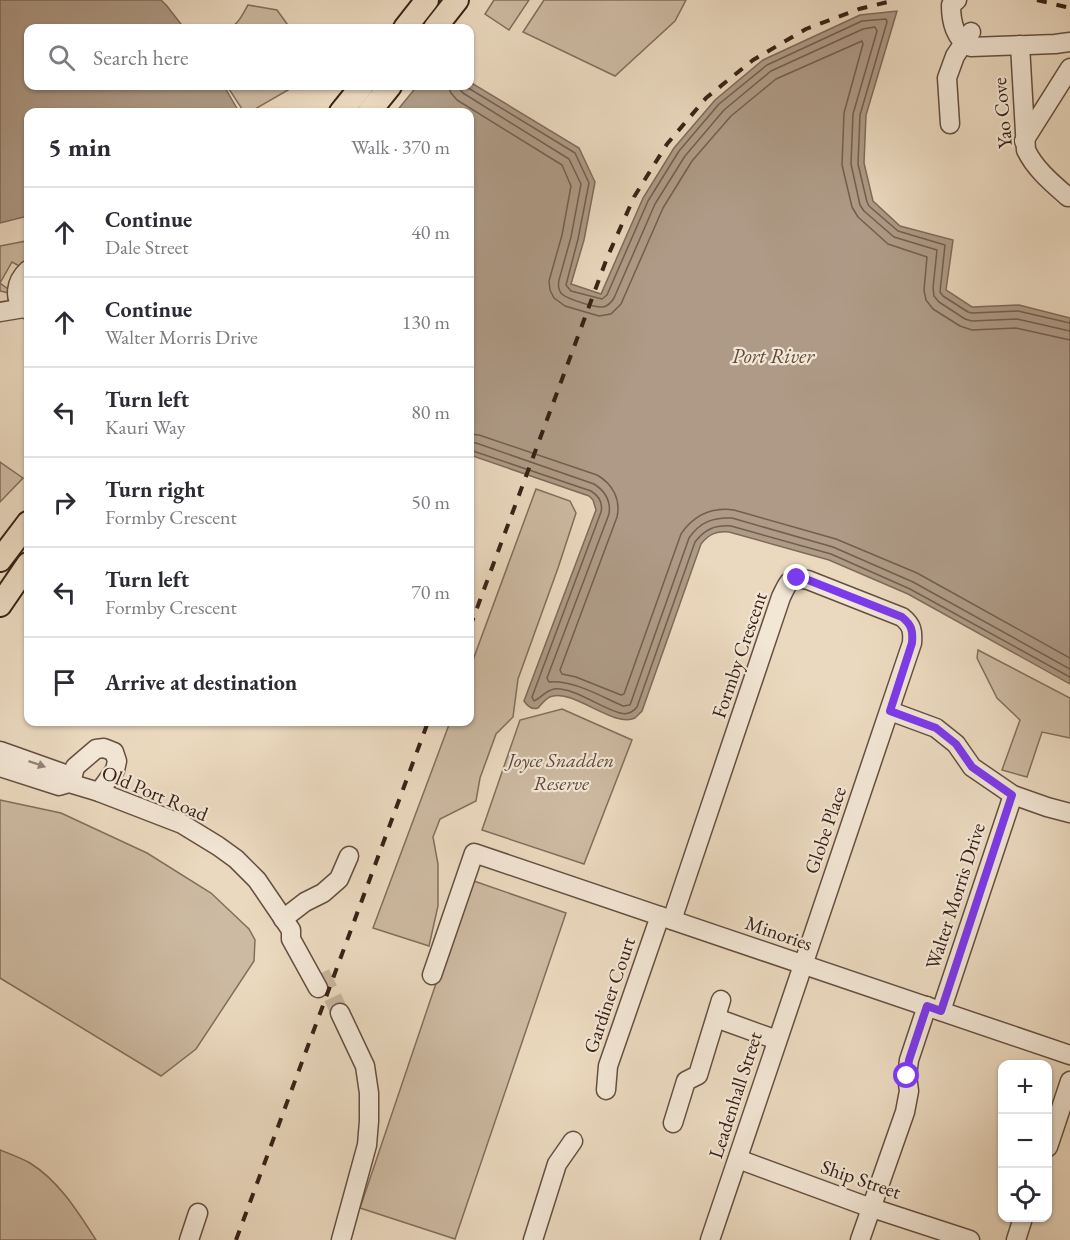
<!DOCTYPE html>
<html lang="en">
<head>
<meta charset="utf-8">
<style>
	:root { --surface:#fff; --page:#f2f2f3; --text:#2b2b33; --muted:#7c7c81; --line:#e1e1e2 }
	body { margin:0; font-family:"EB Garamond",serif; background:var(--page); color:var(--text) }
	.controls { position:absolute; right:18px; bottom:18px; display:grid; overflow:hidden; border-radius:12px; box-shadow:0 2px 4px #0004 }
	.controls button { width:54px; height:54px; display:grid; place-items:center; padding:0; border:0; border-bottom:2px solid var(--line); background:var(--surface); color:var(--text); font:30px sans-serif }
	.stop { position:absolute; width:18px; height:18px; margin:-14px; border:4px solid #7c3aed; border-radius:50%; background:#fff }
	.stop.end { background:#7c3aed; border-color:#fff; box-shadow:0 2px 6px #0008 }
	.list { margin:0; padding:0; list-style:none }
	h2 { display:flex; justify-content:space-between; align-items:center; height:78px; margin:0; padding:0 24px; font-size:26px }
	h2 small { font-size:20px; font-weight:400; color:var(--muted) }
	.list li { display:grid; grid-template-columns:39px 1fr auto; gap:18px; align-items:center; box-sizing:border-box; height:90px; padding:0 24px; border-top:2px solid var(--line) }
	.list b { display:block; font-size:22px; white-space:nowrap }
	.list p { margin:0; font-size:20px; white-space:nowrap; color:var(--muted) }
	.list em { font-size:20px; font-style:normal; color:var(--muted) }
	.icon { flex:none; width:33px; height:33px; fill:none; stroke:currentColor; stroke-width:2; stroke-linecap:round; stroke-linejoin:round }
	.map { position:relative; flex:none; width:1070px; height:1240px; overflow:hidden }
	.search { position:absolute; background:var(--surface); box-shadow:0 2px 4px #0004; left:24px; top:24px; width:450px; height:66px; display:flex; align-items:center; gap:15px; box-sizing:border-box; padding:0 21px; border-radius:12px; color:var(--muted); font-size:22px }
	.panel { position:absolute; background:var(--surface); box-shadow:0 2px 4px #0004; left:24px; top:108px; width:450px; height:618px; border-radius:12px }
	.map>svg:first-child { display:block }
	.green { fill:#cdbaa2; stroke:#826e5c; stroke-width:1.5 }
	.water { fill:#ae9a86; stroke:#7f6a5a; stroke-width:1.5 }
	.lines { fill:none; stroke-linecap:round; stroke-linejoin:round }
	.shore { stroke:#735e4e; stroke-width:1.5 }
	.minor-tunnel { stroke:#c7b49d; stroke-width:18; stroke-dasharray:18 9; stroke-linecap:butt }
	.minor-casing { stroke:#654f41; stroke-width:21 }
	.major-casing { stroke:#382117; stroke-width:26 }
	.minor { stroke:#f2e6d5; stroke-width:18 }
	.major { stroke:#ebd9bf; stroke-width:22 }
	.rail { stroke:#382117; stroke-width:4; stroke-dasharray:10 10; stroke-linecap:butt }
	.oneway { fill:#958476 }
	.route { stroke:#7c3aed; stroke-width:8 }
	.labels { text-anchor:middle; stroke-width:4.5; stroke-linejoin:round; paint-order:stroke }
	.street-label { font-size:20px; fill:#382117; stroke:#f2e6d5 }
	.park-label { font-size:20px; font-style:italic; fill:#5d473a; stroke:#f2e6d5 }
	.water-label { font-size:21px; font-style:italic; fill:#614b3e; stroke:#f2e6d5 }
</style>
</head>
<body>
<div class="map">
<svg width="1070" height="1240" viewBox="0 0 1070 1240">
	<rect width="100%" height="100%" fill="#ebd9bf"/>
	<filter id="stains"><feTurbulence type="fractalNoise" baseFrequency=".00333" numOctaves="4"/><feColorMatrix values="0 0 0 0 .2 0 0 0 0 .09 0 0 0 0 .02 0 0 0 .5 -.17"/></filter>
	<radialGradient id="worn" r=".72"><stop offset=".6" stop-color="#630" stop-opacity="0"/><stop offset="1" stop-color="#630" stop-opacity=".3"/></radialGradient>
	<g class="green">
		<polygon points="494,0 529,0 509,30 485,14"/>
		<polygon points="544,0 686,0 675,21 615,76 523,32"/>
		<path d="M248,5L277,10L290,28H227C238,26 242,15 248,5Z"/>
		<polygon points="227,86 295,86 250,112 244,112"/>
		<polygon points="28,237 28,265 21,267 12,262 0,283 8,289 9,293 0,291 0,246 26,241"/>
		<polygon points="0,462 23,478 0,502"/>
		<polygon points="536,489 570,501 576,513 558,568 518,679 513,717 496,734 480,778 476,801 440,819 433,837 438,864 438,906 429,946 373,928 450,722 470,722 470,668"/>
		<polygon points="978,650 1070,698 1070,738 1042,732 1027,777 1002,770 1020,720 997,698 977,658"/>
		<polygon points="562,709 632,740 584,864 482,830 520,720"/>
		<polygon points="0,800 61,813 147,853 211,893 249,929 255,940 254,961 196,1049 161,1076 0,978"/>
		<polygon points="471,880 566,913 455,1239 360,1208"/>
		<path d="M0,1150C10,1154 21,1158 30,1163C59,1181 78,1212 96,1240H0Z"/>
	</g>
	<g class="water">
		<polygon points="0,0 161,0 167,6 184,28 28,28 28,86 224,86 239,112 28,112 28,216 0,223"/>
		<path d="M897,11L866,115L864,163L873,201L900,226L953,240L946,290L972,307L1019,305L1070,318V684L908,594L829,560L729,532C716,531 709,534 701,544L642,711C641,712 636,717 635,718C614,728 576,691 553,696C546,697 543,703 538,708C532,710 528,707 524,701L596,510L593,500L589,496L470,455V112H396L417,86H470V82L579,148L595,182L584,240L571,284L601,294L643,198L674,148L715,100L763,60L860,15Z"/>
	</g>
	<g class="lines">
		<g class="shore">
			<polyline points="448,86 451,93 457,100 562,165 571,186 562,235 549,281 550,290 554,298 565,306 599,316 611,314 621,304 663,208 692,161 731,116 776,79 862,41 863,44 844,113 842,165 852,207 858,217 888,244 927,257 924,290 926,300 933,309 960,326 972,330 1016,328 1070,340"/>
			<path d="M457,86L463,93L569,159L581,184L571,237L559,280C558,285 558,290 562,294C567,299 596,308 603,307C608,306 611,303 614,298L655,204L685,156L724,110L771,71L863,29L875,27L877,31L853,114L851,164L860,205L864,211L894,237L937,250L933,288L934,296L939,302L965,319L972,321L1017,319L1070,331"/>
			<polyline points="465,86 575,153 589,183 578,239 566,285 571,291 602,299 607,295 648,201 679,151 719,104 767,65 862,21 886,19 887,22 860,115 858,164 867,202 869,206 898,231 945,245 940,292 943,296 968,312 972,313 1018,311 1070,323"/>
			<path d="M470,434L479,435L597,475C613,484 621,500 617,517L560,670L562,674L576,677L621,695L624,694L681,534C694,515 712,507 734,510L836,539L917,573L1070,658"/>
			<path d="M470,443H476L594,484C605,491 611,501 609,514L547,678L549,682C574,680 600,696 623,706L630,705L689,538C700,522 713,517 732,518L833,547L913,582L1070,669"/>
			<path d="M470,450L591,491C599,496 603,503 601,512L532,697L534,701C541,698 545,691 554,689C573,687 601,708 620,713C627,715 633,712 637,707L695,542C705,529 715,525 731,526L831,554L910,589L1070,677"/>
		</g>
		<polyline class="minor-tunnel" points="321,973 340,1013"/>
		<g class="minor-casing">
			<g id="minor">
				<path d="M957,0L951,5C951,21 955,40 971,47L1055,44L1070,42"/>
				<path d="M1020,45L1026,150C1035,169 1052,183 1068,197"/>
				<polyline points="950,124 947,78 955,56 971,32"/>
				<polyline points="1024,141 1070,68"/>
				<path d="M28,270C16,281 11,300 28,310"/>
				<polyline points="0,312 24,308"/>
				<polyline points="890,711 936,728 956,744 972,767 1013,795 1047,807 1070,813"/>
				<polyline points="0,751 62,773 69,783"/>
				<polyline points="0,767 59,786 69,783 99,792 182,824 218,846 236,859 257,880 291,930 291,939 318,988"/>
				<polyline points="71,783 75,767 96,749 104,748 114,752 117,761 115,770 99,792"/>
				<polyline points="283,919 305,902 323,893 339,879 349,856"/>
				<path d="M672,920L781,597C789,581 789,576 808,580L902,617C912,625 913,631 912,643L710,1240"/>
				<polyline points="432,975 474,853 1070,1055"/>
				<polyline points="941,1011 1013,795"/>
				<polyline points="340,1013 365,1066 369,1093 369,1121 367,1145 341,1240"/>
				<polyline points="716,1018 777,1040"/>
				<polyline points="606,1090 608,1066 660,916"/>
				<polyline points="673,1123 686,1081 698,1075 721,1000"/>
				<polyline points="1048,1147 1070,1081"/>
				<polyline points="738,1159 863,1205 970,1240"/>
				<polyline points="189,1240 198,1213"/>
				<polyline points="533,1240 557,1164 573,1141"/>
				<polyline points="860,1240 905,1112 909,1091 907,1076 909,1060 927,1006"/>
				<polyline points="1016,1240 1023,1218"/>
			</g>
		</g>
		<g class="major-casing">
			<g id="major">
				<polyline points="405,28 427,0"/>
				<polyline points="435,28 457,0"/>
				<polyline points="341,112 362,86"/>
				<polyline points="369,112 390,86"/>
				<polyline points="0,560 28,523"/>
				<polyline points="0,605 28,564"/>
			</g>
		</g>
		<use href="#minor" class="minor"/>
		<use href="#major" class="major"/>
		<g class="rail">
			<polyline points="1037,0 1070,8"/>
			<polyline points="470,627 607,258 634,197 667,144 706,98 753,60 806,29 859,9 896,0"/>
			<polyline points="236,1240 428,722"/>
		</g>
	</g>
	<defs><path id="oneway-solid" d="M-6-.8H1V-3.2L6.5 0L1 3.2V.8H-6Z" transform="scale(1.5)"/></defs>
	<use class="oneway" href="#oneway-solid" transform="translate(37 764) rotate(19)"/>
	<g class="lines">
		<path class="route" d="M797,578L808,580L902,617C912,625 913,631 912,643L890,711L936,728L956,744L972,767L1012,795L941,1011L927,1006L909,1060L907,1076"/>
	</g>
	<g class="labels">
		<g class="street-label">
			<text transform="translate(1002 113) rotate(-95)" y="7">Yao Cove</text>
			<text transform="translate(739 655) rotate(-71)" y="7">Formby Crescent</text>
			<text transform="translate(155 793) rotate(23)" y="7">Old Port Road</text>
			<text transform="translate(825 830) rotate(-71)" y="7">Globe Place</text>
			<text transform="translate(955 896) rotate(-72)" y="7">Walter Morris Drive</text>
			<text transform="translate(779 933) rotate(19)" y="7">Minories</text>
			<text transform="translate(609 995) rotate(-71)" y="7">Gardiner Court</text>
			<text transform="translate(735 1095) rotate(-72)" y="7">Leadenhall Street</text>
			<text transform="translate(861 1179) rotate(19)" y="7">Ship Street</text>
		</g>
		<g class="park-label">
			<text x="561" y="767">Joyce Snadden<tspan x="561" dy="23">Reserve</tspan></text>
		</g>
		<g class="water-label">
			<text x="773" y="363">Port River</text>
		</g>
	</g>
	<rect width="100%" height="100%" filter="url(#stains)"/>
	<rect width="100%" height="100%" fill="url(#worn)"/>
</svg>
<div class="controls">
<button>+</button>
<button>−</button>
<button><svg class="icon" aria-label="locate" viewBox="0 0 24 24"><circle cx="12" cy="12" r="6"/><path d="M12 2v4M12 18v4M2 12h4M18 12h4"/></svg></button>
</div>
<div class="stop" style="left:907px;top:1076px"></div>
<div class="stop end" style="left:797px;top:578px"></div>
<div class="search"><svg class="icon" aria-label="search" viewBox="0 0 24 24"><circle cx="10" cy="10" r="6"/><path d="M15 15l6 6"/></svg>Search here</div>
<section class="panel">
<h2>5 min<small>Walk · 370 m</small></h2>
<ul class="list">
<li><svg class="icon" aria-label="ahead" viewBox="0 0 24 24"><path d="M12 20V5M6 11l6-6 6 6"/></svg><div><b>Continue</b><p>Dale Street</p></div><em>40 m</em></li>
<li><svg class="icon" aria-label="ahead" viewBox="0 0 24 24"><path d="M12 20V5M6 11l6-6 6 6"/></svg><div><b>Continue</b><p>Walter Morris Drive</p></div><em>130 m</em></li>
<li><svg class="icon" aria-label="left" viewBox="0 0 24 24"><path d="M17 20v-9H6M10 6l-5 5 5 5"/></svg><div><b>Turn left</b><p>Kauri Way</p></div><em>80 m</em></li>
<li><svg class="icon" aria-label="right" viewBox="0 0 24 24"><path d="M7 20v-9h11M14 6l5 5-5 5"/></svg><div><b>Turn right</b><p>Formby Crescent</p></div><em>50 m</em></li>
<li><svg class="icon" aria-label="left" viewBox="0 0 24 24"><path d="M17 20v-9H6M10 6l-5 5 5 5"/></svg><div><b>Turn left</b><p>Formby Crescent</p></div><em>70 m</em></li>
<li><svg class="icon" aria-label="arrive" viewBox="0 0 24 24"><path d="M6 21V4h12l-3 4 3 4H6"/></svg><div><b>Arrive at destination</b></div></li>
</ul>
</section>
</div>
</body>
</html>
